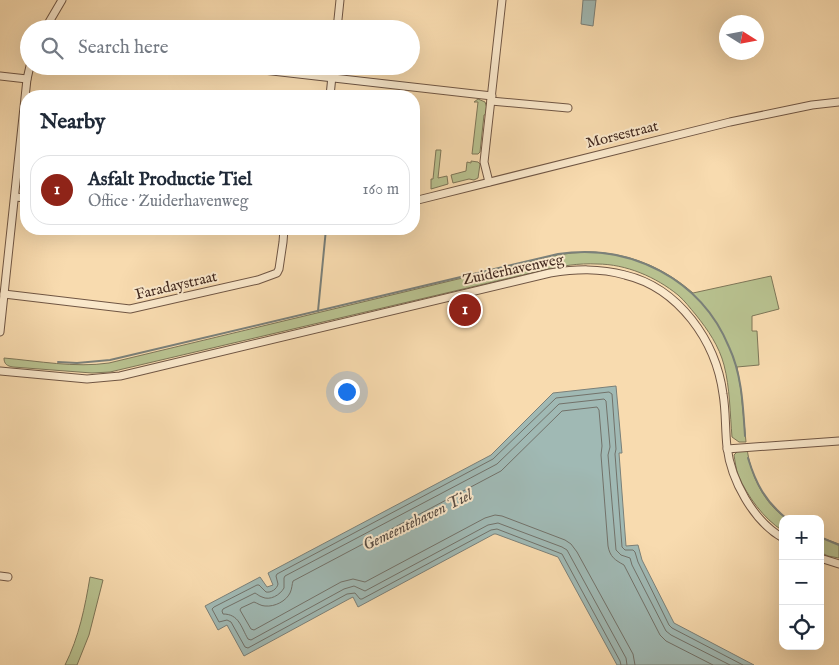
<!DOCTYPE html>
<html lang="en">
<head>
<meta charset="utf-8">
<style>
	:root { --surface:#fff; --page:#f2f2f3; --text:#1f2937; --muted:#747a83; --line:#e0e1e3; --accent:#8f2418 }
	body { margin:0; font-family:"IM FELL English",serif; background:var(--page); color:var(--text) }
	.controls { position:absolute; right:15px; bottom:15px; display:grid; overflow:hidden; border-radius:10px; box-shadow:0 5px 20px #0002 }
	.controls button { width:45px; height:45px; display:grid; place-items:center; padding:0; border:0; border-bottom:1px solid var(--line); background:var(--surface); color:var(--text); font:25px sans-serif }
	.compass { position:absolute; left:719px; top:15px; width:45px; height:45px; border-radius:50%; background:var(--surface); box-shadow:0 5px 20px #0002; rotate:101deg }
	.you { position:absolute; left:346px; top:391px; width:18px; height:18px; margin:-12px; border:4px solid #fff; border-radius:50%; background:#1a73e8; box-shadow:0 0 0 8px #1a73e833 }
	.badge { display:grid; place-items:center; width:32px; height:32px; border-radius:50%; background:var(--accent); color:#fff; font-size:16px; font-weight:700 }
	.pin { position:absolute; translate:-50% -50%; border:2px solid #fff; box-shadow:0 1px 5px #0006 }
	.list { margin:0; padding:0; list-style:none }
	h2 { display:flex; justify-content:space-between; align-items:center; height:65px; margin:0; padding:0 20px; font-size:21px }
	h2 small { font-size:16px; font-weight:400; color:var(--muted) }
	.list li { display:grid; grid-template-columns:32px 1fr auto; gap:15px; align-items:center; box-sizing:border-box; height:70px; margin:0 10px 10px; padding:0 10px; border:1px solid var(--line); border-radius:20px }
	.list b { display:block; font-size:19px; white-space:nowrap }
	.list p { margin:0; font-size:16px; white-space:nowrap; color:var(--muted) }
	.list em { font-size:16px; font-style:normal; color:var(--muted) }
	.icon { flex:none; width:28px; height:28px; fill:none; stroke:currentColor; stroke-width:2; stroke-linecap:round; stroke-linejoin:round }
	.map { position:relative; flex:none; width:839px; height:665px; overflow:hidden }
	.search { position:absolute; background:var(--surface); box-shadow:0 5px 20px #0002; left:20px; top:20px; width:400px; height:55px; display:flex; align-items:center; gap:12px; box-sizing:border-box; padding:0 18px; border-radius:28px; color:var(--muted); font-size:19px }
	.panel { position:absolute; background:var(--surface); box-shadow:0 5px 20px #0002; left:20px; top:90px; width:400px; height:145px; border-radius:20px }
	.map>svg:first-child { display:block }
	.green { fill:#b8c18f; stroke:#7e7658 }
	.water { fill:#a0b9b4; stroke:#7b8079 }
	.lines { fill:none; stroke-linecap:round; stroke-linejoin:round }
	.shore { stroke:#72726a; stroke-width:1 }
	.stream { stroke:#7b8079; stroke-width:2 }
	.street-casing { stroke:#705644; stroke-width:9 }
	.street { stroke:#fae8cb; stroke-width:7 }
	.labels { text-anchor:middle; stroke-width:4; stroke-linejoin:round; paint-order:stroke }
	.street-label { font-size:15px; fill:#432a20; stroke:#fae8cb }
	.water-label { font-size:16px; font-style:italic; fill:#5a4e45; stroke:#fae8cb }
</style>
</head>
<body>
<div class="map">
<svg width="839" height="665" viewBox="0 0 839 665">
	<rect width="100%" height="100%" fill="#f8dbaf"/>
	<filter id="stains"><feTurbulence type="fractalNoise" baseFrequency=".004" numOctaves="4"/><feColorMatrix values="0 0 0 0 .2 0 0 0 0 .09 0 0 0 0 .02 0 0 0 .5 -.17"/></filter>
	<radialGradient id="worn" r=".72"><stop offset=".6" stop-color="#630" stop-opacity="0"/><stop offset="1" stop-color="#630" stop-opacity=".3"/></radialGradient>
	<g class="green">
		<polygon points="478,99 485,102 487,108 487,114 484,115 480,152 478,154 472,154 478,102 474,102"/>
		<polygon points="436,150 441,150 438,178 447,176 448,184 431,189 431,179 433,179"/>
		<polygon points="471,161 478,162 480,164 478,178 474,180 469,179 453,183 451,175 466,171 467,162 471,163"/>
		<path d="M589,252C629,253 663,267 693,293L771,276L779,309L752,316V331H757L759,365L737,367L741,391L746,442H739L732,437C730,414 730,388 724,365C719,346 708,330 696,315C690,308 685,301 678,295C656,277 626,264 597,264C579,263 561,266 544,270L110,372L92,373L13,367C7,366 4,364 4,358C38,361 75,368 109,363L558,255L572,253Z"/>
		<path d="M747,448C750,474 764,504 787,519H783V531C763,518 748,497 738,475C736,469 735,461 734,455L740,449Z"/>
		<polygon points="820,537 839,544 839,558 828,556 820,552"/>
		<path d="M90,577L103,580L89,635L77,665H65C79,637 85,607 90,577Z"/>
	</g>
	<g class="water">
		<polygon points="583,0 596,0 593,26 581,24"/>
		<polygon points="616,386 622,453 619,453 626,546 638,545 642,560 674,623 754,665 617,665 558,557 496,534 494,534 358,607 353,597 349,599 244,656 227,625 218,630 205,606 260,577 267,587 273,585 268,573 491,455 553,393"/>
	</g>
	<g class="lines">
		<g class="shore">
			<path d="M621,665L620,661L562,554L497,529L491,530L362,599H360L355,593L347,594L248,648L245,647L231,622L227,620L219,622L212,609L214,607L257,585H259L266,592C271,593 277,589 278,584L276,576L277,574L493,459L556,398L609,392L612,394L616,449L615,454L622,547L625,550H633L635,552L638,562L669,625L672,628L743,665"/>
			<path d="M627,665L626,658L567,550L562,547L498,523L488,525L365,591L354,586L344,589L251,640L248,639C241,627 239,614 223,614L222,611L223,609L255,593C257,594 259,596 262,597C270,601 280,595 284,588V578L285,576L497,464L559,404L604,399L606,401L610,447L608,455L616,550L621,555L630,558L632,565L666,631L671,635L730,665"/>
			<path d="M635,665L633,654L577,552L571,544L565,540L502,516L495,515L485,518L365,582L353,579L341,582L254,630L251,629L240,610L241,608L254,602C257,603 261,606 265,606C275,607 286,601 290,593C292,589 292,584 293,581L501,471L562,411L597,407L599,410L602,446L601,455L608,546C610,557 615,560 624,565L660,635L666,641L713,665"/>
		</g>
		<g class="stream">
			<polyline points="318,311 326,229"/>
			<path d="M58,362L77,363L110,360L558,254C630,243 701,279 729,347C742,375 743,406 745,436"/>
			<path d="M748,458C756,484 765,501 787,519"/>
			<polyline points="820,537 839,545"/>
		</g>
		<g class="street-casing">
			<g id="street">
				<polyline points="45,29 62,0"/>
				<polyline points="337,29 340,0"/>
				<polyline points="227,66 492,96"/>
				<polyline points="0,76 27,79"/>
				<polyline points="330,96 333,66"/>
				<polyline points="491,101 568,108"/>
				<polyline points="489,182 484,162 502,0"/>
				<polyline points="15,197 26,198"/>
				<polyline points="414,201 730,122 812,105 839,102"/>
				<polyline points="4,294 130,309 258,280 277,273 279,269 283,242 284,229"/>
				<polyline points="0,332 27,79 30,66"/>
				<path d="M0,371L87,379L120,376L550,273C576,269 599,268 625,275C679,288 716,341 723,394C726,411 725,429 727,447C731,480 753,521 783,538"/>
				<polyline points="727,449 839,441"/>
				<polyline points="820,558 839,564"/>
				<polyline points="0,576 8,577"/>
			</g>
		</g>
		<use href="#street" class="street"/>
	</g>
	<g class="labels">
		<g class="street-label">
			<text transform="translate(622 134) rotate(-14)" y="5">Morsestraat</text>
			<text transform="translate(513 269) rotate(-12)" y="5">Zuiderhavenweg</text>
			<text transform="translate(176 285) rotate(-13)" y="5">Faradaystraat</text>
		</g>
		<g class="water-label">
			<text transform="translate(417 519) rotate(-26)" y="6">Gemeentehaven Tiel</text>
		</g>
	</g>
	<rect width="100%" height="100%" filter="url(#stains)"/>
	<rect width="100%" height="100%" fill="url(#worn)"/>
</svg>
<div class="controls">
<button>+</button>
<button>−</button>
<button><svg class="icon" aria-label="locate" viewBox="0 0 24 24"><circle cx="12" cy="12" r="6"/><path d="M12 2v4M12 18v4M2 12h4M18 12h4"/></svg></button>
</div>
<svg class="compass" viewBox="-18 -18 36 36"><path d="M0-13l5 13h-10z" fill="#e53935"/><path d="M0 13l5-13h-10z" fill="#747a83"/></svg>
<div class="you"></div>
<div class="pin badge" style="left:465px;top:310px">1</div>
<div class="search"><svg class="icon" aria-label="search" viewBox="0 0 24 24"><circle cx="10" cy="10" r="6"/><path d="M15 15l6 6"/></svg>Search here</div>
<section class="panel">
<h2>Nearby<small></small></h2>
<ul class="list">
<li><span class="badge">1</span><div><b>Asfalt Productie Tiel</b><p>Office · Zuiderhavenweg</p></div><em>160 m</em></li>
</ul>
</section>
</div>
</body>
</html>
